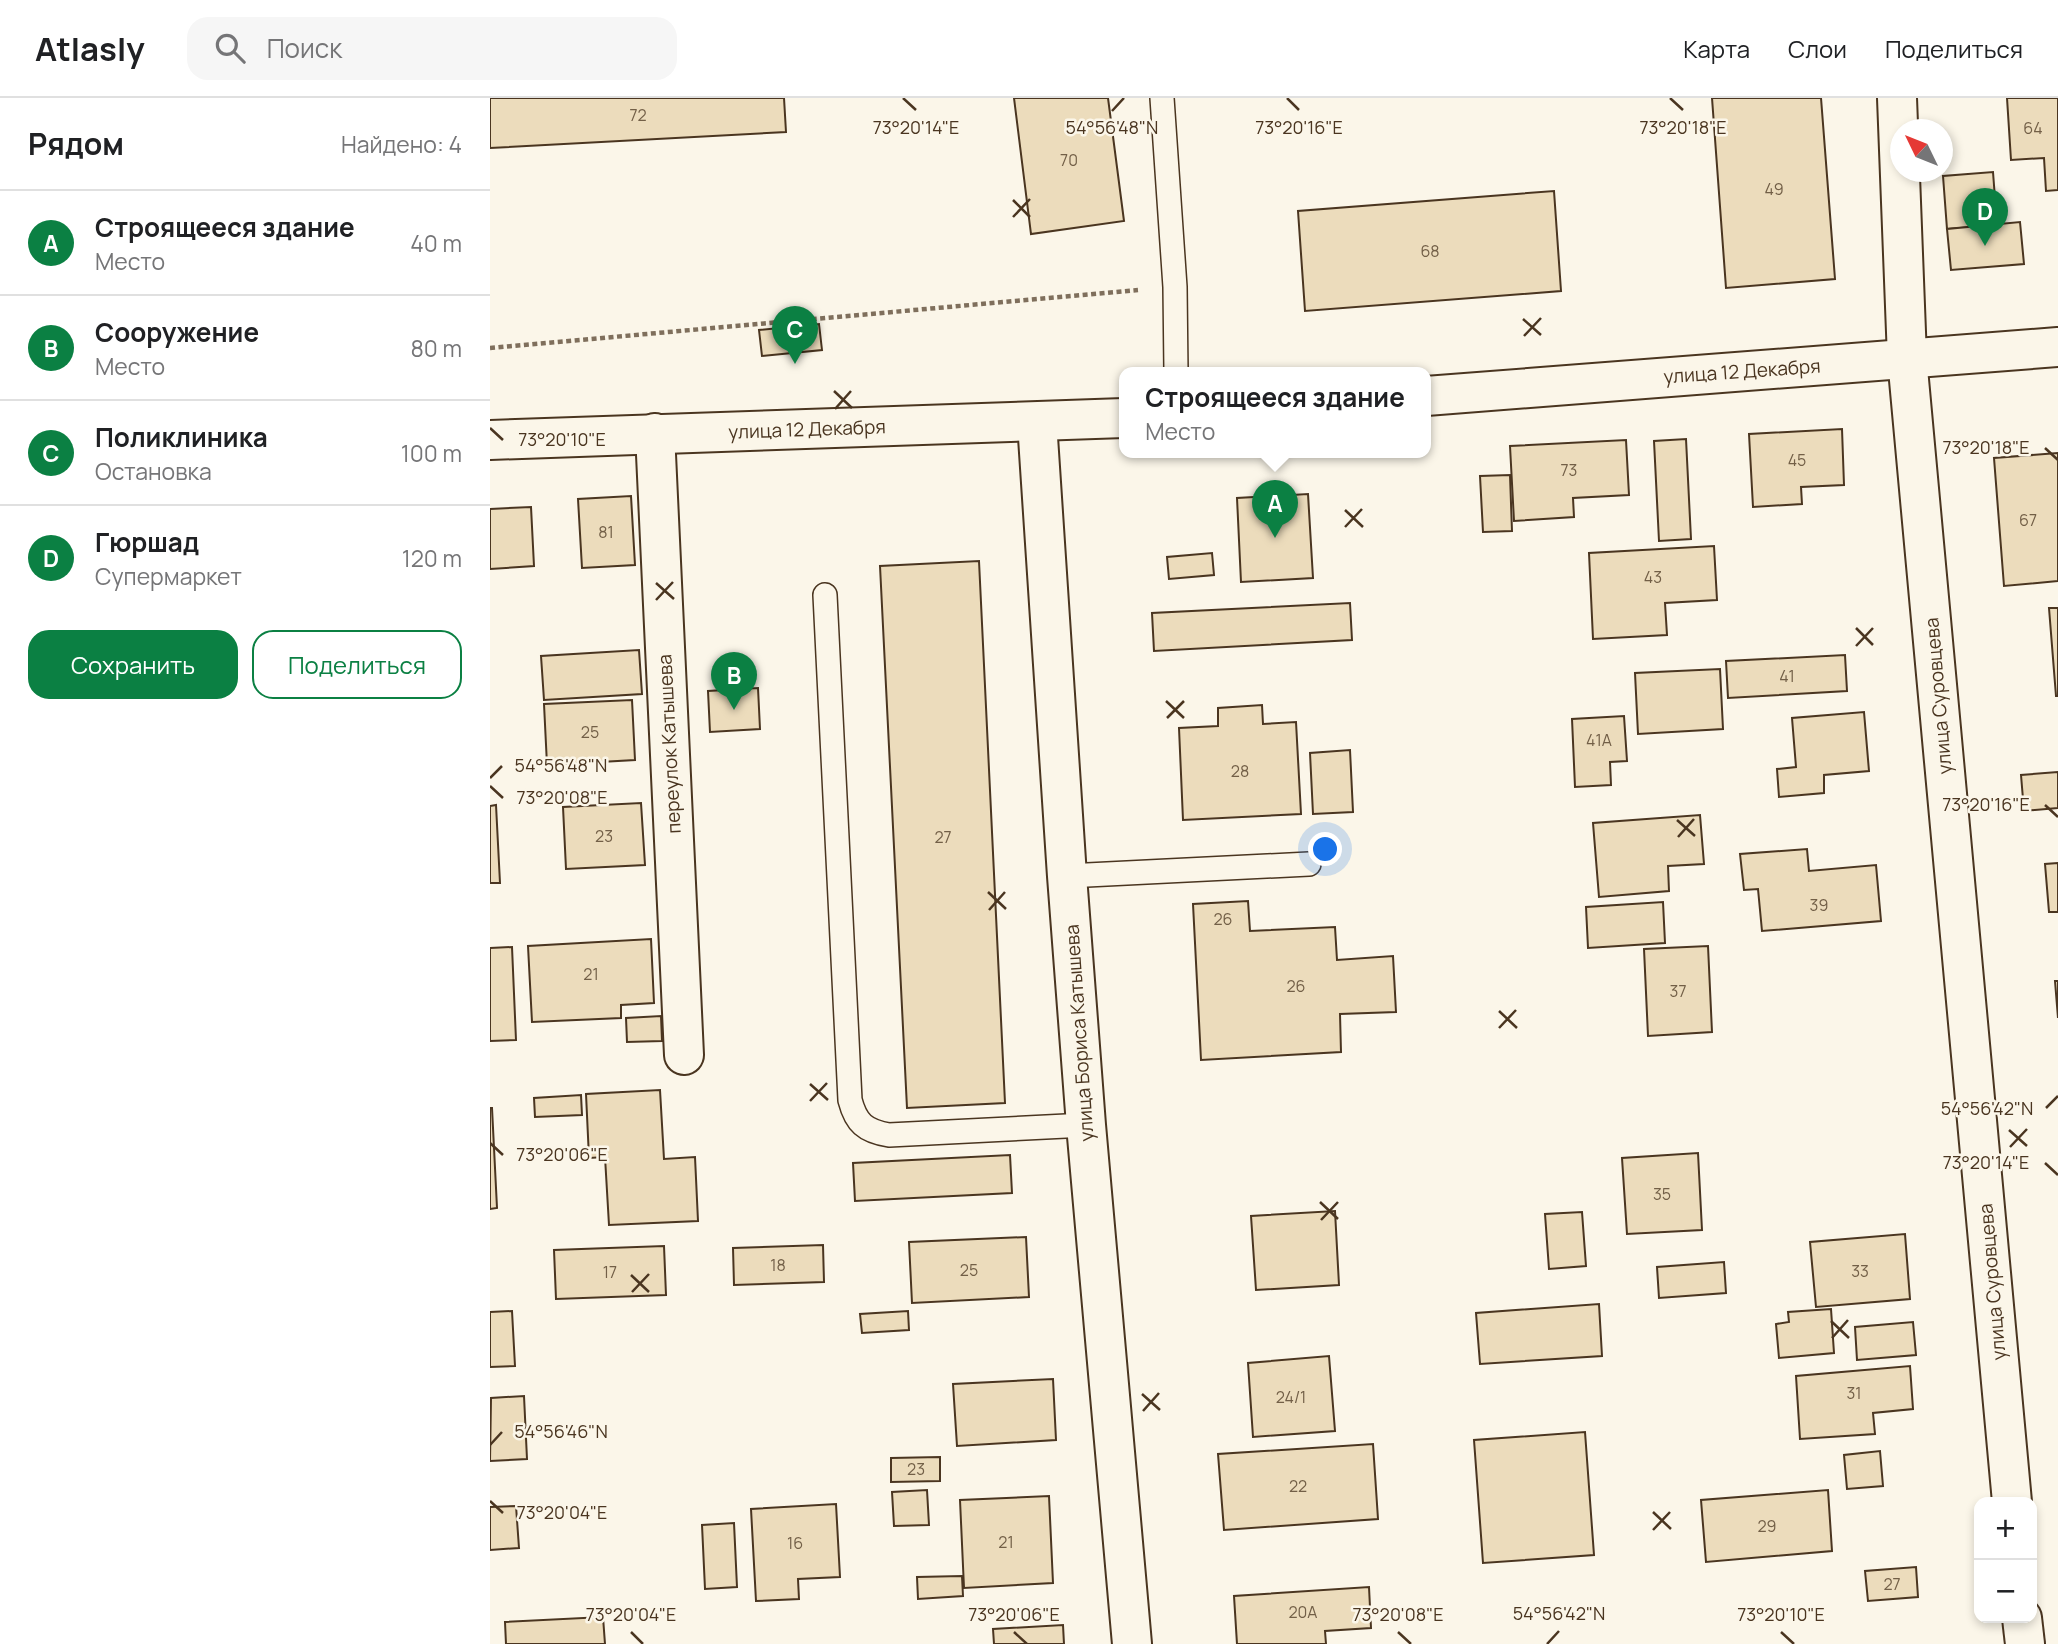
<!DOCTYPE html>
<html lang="ru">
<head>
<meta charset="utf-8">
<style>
	:root { --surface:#fff; --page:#f6f6f6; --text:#202124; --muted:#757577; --line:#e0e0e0; --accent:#0b8043 }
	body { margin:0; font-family:Manrope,sans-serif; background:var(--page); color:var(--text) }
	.controls { position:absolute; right:21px; bottom:21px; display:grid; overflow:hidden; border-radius:14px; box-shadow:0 4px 10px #0003 }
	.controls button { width:63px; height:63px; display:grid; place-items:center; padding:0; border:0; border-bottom:2px solid var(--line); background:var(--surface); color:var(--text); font:35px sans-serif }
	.compass { position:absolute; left:1400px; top:21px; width:63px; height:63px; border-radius:50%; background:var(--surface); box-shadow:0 4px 10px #0003; rotate:313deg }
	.you { position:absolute; left:836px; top:752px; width:24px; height:24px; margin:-18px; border:5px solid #fff; border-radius:50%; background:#1a73e8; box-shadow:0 0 0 10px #1a73e833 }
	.badge { display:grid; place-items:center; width:46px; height:46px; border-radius:50%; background:var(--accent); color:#fff; font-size:23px; font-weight:700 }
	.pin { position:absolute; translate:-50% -58px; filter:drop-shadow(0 2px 4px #0008) }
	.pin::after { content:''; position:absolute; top:37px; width:24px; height:21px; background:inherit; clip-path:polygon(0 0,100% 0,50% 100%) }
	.popup { position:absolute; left:629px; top:269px; width:312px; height:91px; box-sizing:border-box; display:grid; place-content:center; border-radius:14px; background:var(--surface); filter:drop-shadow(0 2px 5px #0005); font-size:23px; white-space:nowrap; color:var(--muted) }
	.popup b { font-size:26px; color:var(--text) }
	.popup::after { content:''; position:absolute; left:50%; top:100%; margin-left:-14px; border:14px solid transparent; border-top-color:var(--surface) }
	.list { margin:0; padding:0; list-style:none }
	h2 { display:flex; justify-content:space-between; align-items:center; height:91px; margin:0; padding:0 28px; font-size:30px }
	h2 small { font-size:23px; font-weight:400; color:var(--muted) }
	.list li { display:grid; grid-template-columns:46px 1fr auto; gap:21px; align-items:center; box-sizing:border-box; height:105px; padding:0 28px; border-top:2px solid var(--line) }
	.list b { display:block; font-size:26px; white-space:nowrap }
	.list p { margin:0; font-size:23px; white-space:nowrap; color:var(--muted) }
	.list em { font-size:23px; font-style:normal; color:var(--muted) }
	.actions { display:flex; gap:14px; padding:21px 28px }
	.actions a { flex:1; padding:16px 0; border:2px solid var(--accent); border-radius:21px; text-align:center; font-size:24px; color:var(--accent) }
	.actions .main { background:var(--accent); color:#fff }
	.icon { flex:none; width:38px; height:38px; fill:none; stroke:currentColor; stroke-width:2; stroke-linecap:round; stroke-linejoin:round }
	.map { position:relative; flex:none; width:1568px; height:1546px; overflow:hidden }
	header { display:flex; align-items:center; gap:42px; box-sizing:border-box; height:98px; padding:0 35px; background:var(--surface); border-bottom:2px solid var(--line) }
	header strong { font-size:33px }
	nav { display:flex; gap:38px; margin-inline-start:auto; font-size:24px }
	.search { width:490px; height:63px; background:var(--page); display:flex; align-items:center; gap:18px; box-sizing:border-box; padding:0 24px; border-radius:21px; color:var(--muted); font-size:26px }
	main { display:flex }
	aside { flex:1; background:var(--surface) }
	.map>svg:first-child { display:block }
	.building { fill:#ecdcbc; stroke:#4a3520; stroke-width:2 }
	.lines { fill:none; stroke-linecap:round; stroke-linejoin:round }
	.lane-casing { stroke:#4a3520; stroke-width:26 }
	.street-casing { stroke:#4a3520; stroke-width:42 }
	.secondary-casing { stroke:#4a3520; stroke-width:42 }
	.path { stroke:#7f6f5c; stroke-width:4.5; stroke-dasharray:5 3.5; stroke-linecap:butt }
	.lane { stroke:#fbf6e9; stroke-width:23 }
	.street { stroke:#fbf6e9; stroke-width:38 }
	.secondary { stroke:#fbf6e9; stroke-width:38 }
	.ticks { fill:none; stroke:#4a3520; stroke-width:2.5 }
	.labels { text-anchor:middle; stroke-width:5; stroke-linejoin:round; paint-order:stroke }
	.number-label { font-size:16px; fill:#725f47 }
	.street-label { font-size:19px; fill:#4a3520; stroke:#fbf6e9 }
	.ticks-label { font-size:18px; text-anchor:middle; fill:#4a3520; stroke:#fbf6e9; stroke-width:5; stroke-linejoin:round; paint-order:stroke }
</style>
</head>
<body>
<header>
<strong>Atlasly</strong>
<div class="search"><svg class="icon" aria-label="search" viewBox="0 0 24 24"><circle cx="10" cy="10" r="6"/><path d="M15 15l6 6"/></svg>Поиск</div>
<nav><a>Карта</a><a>Слои</a><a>Поделиться</a></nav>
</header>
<main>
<aside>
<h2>Рядом<small>Найдено: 4</small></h2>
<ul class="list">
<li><span class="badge">A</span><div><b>Строящееся здание</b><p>Место</p></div><em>40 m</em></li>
<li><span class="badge">B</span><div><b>Сооружение</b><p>Место</p></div><em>80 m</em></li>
<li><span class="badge">C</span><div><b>Поликлиника</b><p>Остановка</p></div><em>100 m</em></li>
<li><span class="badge">D</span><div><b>Гюршад</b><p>Супермаркет</p></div><em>120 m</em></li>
</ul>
<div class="actions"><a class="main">Сохранить</a><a>Поделиться</a></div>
</aside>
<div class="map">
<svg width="1568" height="1546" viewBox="0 0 1568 1546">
	<rect width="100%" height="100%" fill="#fbf6e9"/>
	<g class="building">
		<polygon points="0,0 294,0 296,34 0,50"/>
		<polygon points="524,0 618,0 634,123 541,136"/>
		<polygon points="1222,0 1331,0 1345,181 1236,190"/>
		<polygon points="1517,0 1568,0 1568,92 1556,93 1554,60 1521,62"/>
		<polygon points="1503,74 1507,127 1457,131 1453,78"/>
		<polygon points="1064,93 1071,193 815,213 808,113"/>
		<polygon points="1530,124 1534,166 1461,172 1457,131"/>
		<polygon points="329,226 332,252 272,258 269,232"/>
		<polygon points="1352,331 1354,387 1311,389 1312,406 1263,409 1259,336"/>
		<polygon points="1196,341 1201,441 1169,443 1164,343"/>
		<polygon points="1136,342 1139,397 1083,400 1084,419 1024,423 1020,348"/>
		<polygon points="1568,355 1568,483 1514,488 1504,360"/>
		<polygon points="1020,377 1022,433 993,434 990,378"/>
		<polygon points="818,396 823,480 751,484 747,400"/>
		<polygon points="141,398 145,467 92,470 88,401"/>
		<polygon points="41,409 44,468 0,471 0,411"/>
		<polygon points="1224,448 1227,502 1175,505 1177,537 1103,541 1099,455"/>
		<polygon points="722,455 724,477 679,481 677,459"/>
		<polygon points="489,463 515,1005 417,1010 390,468"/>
		<polygon points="860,505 862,542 664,553 662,515"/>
		<polygon points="1559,510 1568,510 1568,598 1566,598"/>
		<polygon points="149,552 152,596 54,602 51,558"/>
		<polygon points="1355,557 1357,593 1238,600 1236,563"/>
		<polygon points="1230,571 1233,631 1148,636 1145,575"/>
		<polygon points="268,590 270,631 220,634 218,593"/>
		<polygon points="142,602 145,662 57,667 54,606"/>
		<polygon points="772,607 773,626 806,624 811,716 693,722 689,630 728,628 728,610"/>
		<polygon points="1374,614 1379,673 1334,677 1334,695 1289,699 1287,671 1306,669 1302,620"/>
		<polygon points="1134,618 1137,663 1120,664 1121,687 1085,689 1082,621"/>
		<polygon points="860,652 863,714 823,716 820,655"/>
		<polygon points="1568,674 1568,710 1534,713 1531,677"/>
		<polygon points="151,705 155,767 76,771 73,709"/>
		<polygon points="6,707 10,785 0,785 0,708"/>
		<polygon points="1210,717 1214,766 1178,768 1179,793 1109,799 1103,725"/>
		<polygon points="1317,751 1319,773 1386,767 1391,823 1272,833 1268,791 1254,792 1250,756"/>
		<polygon points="1568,765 1568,814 1559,814 1555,766"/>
		<polygon points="758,803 760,833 845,829 847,862 903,858 906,914 850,916 851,954 711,962 703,806"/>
		<polygon points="1173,804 1175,845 1098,850 1096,809"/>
		<polygon points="161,841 164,905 131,907 131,920 42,924 38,848"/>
		<polygon points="1218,848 1222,934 1158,938 1154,851"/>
		<polygon points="22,849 26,942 0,943 0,850"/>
		<polygon points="1565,883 1568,883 1568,920"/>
		<polygon points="171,918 172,943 137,944 136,920"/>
		<polygon points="170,992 174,1061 205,1059 208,1123 119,1127 115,1059 99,1060 96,996"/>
		<polygon points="91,997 92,1017 45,1019 44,1000"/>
		<polygon points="0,1010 2,1010 7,1110 0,1111"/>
		<polygon points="1208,1055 1212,1132 1137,1136 1132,1060"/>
		<polygon points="520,1057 522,1095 365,1103 363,1065"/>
		<polygon points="845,1113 849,1187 766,1192 761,1118"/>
		<polygon points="1092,1114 1096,1168 1059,1171 1055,1116"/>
		<polygon points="1415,1136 1420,1201 1326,1209 1320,1144"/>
		<polygon points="536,1139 539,1199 422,1205 419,1144"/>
		<polygon points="333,1147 334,1184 244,1187 243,1150"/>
		<polygon points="174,1148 176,1197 66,1201 64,1152"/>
		<polygon points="1234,1164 1236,1195 1169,1200 1167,1169"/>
		<polygon points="1109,1206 1112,1258 990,1266 986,1215"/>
		<polygon points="1341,1211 1344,1255 1289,1260 1286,1226 1299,1224 1298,1214"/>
		<polygon points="22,1213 25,1268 0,1269 0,1214"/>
		<polygon points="418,1213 419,1232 372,1235 370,1216"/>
		<polygon points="1423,1224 1426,1257 1367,1262 1365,1229"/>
		<polygon points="839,1258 845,1333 763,1339 758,1265"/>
		<polygon points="1420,1268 1423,1311 1383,1315 1385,1336 1310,1341 1306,1278"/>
		<polygon points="563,1281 566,1342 467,1348 463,1286"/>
		<polygon points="34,1298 37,1361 0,1363 1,1300"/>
		<polygon points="1095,1334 1104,1457 993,1465 984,1342"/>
		<polygon points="883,1346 888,1421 734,1432 728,1356"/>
		<polygon points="1390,1353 1393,1388 1357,1391 1354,1357"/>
		<polygon points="450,1359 450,1383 401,1384 401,1360"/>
		<polygon points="437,1392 439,1427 404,1428 402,1394"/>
		<polygon points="1338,1392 1342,1453 1216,1464 1211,1402"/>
		<polygon points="559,1398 563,1485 474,1490 470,1402"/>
		<polygon points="346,1406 350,1479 308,1481 309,1501 266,1503 261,1411"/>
		<polygon points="26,1408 29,1450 0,1452 0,1409"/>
		<polygon points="244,1425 247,1489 215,1491 212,1427"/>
		<polygon points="1426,1469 1428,1499 1378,1503 1375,1473"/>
		<polygon points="472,1478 473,1498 428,1501 427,1479"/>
		<polygon points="879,1489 881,1530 835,1533 836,1546 747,1546 744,1498"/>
		<polygon points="113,1519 115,1546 16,1546 15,1524"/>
		<polygon points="573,1527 574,1546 504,1546 503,1531"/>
	</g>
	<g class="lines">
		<g class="lane-casing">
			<g id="lane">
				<polyline points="672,0 685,189 686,274"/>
				<path d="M335,497L360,1002C366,1025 375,1033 399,1037L596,1027"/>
				<polyline points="577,778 819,766"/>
			</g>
		</g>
		<g class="street-casing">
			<g id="street">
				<polyline points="1407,0 1417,260 1522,1404"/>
				<polyline points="547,324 577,778 596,1027 642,1546"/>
				<polyline points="165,335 194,957"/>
				<polyline points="1532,1520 1535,1546"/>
			</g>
		</g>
		<g class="secondary-casing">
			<g id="secondary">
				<polyline points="936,298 1568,249"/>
				<polyline points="0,342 634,320"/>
			</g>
		</g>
		<polyline class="path" points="0,250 648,192"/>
		<use href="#lane" class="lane"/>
		<use href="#street" class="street"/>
		<use href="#secondary" class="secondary"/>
	</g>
	<path class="ticks" d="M413,0L426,12M797,0L809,12M1180,0L1193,12M622,13L634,0M523,102L540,119M523,119L540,101M1033,221L1051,237M1034,238L1051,220M344,293L362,310M345,311L361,293M0,330L13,342M1555,350L1568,362M855,412L873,429M855,429L872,411M166,485L184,501M166,502L183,484M1366,530L1383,547M1366,548L1383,530M676,603L694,620M677,620L694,603M0,680L12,668M0,688L13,700M1555,707L1568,719M1187,722L1205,738M1188,739L1204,721M498,794L516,811M499,812L515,794M1009,913L1027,930M1009,930L1026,912M320,986L338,1002M320,1003L337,985M1556,1010L1568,998M1519,1032L1537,1048M0,1045L13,1057M1520,1049L1537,1031M1555,1065L1568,1077M830,1104L848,1121M831,1122L848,1104M141,1177L159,1194M142,1194L159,1176M1341,1223L1359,1240M1342,1240L1358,1222M652,1296L670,1312M653,1313L669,1295M0,1347L12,1334M0,1403L13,1415M1163,1414L1181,1431M1163,1432L1180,1414M141,1534L153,1546M524,1534L537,1546M908,1534L921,1546M1291,1534L1304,1546M1057,1546L1069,1533"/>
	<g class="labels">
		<g class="number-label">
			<text x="148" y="23">72</text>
			<text x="1543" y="36">64</text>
			<text x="579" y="68">70</text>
			<text x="1284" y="97">49</text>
			<text x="940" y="159">68</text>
			<text x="1307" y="368">45</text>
			<text x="1079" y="378">73</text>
			<text x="1538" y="428">67</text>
			<text x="116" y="440">81</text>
			<text x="1163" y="485">43</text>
			<text x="1297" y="584">41</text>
			<text x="100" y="640">25</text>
			<text x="1109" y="648">41А</text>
			<text x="750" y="679">28</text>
			<text x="114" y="744">23</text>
			<text x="453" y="745">27</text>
			<text x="1329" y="813">39</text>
			<text x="733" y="827">26</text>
			<text x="101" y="882">21</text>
			<text x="806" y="894">26</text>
			<text x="1188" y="899">37</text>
			<text x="1172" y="1102">35</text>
			<text x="288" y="1173">18</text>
			<text x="479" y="1178">25</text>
			<text x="1370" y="1179">33</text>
			<text x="120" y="1180">17</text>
			<text x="1364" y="1301">31</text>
			<text x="801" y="1305">24/1</text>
			<text x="426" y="1377">23</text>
			<text x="808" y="1394">22</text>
			<text x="1277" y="1434">29</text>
			<text x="516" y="1450">21</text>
			<text x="305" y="1451">16</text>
			<text x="1402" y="1492">27</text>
			<text x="813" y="1520">20А</text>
		</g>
		<g class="street-label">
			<text transform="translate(1252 273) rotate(-4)" y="7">улица 12 Декабря</text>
			<text transform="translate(317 331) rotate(-2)" y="7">улица 12 Декабря</text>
			<text transform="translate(1448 598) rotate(-95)" y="7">улица Суровцева</text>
			<text transform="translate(179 646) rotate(-93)" y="7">переулок Катышева</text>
			<text transform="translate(589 935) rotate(-94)" y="7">улица Бориса Катышева</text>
			<text transform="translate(1502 1184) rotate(-95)" y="7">улица Суровцева</text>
		</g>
	</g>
	<g class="ticks-label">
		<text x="426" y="36">73°20'14"E</text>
		<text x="809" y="36">73°20'16"E</text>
		<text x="1193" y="36">73°20'18"E</text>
		<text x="622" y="36">54°56'48"N</text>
		<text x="72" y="348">73°20'10"E</text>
		<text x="1496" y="356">73°20'18"E</text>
		<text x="71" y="674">54°56'48"N</text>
		<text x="72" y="706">73°20'08"E</text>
		<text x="1496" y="713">73°20'16"E</text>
		<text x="1497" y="1017">54°56'42"N</text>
		<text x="72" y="1063">73°20'06"E</text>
		<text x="1496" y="1071">73°20'14"E</text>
		<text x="71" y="1340">54°56'46"N</text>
		<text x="72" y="1421">73°20'04"E</text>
		<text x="1069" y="1522">54°56'42"N</text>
		<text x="141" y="1523">73°20'04"E</text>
		<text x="524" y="1523">73°20'06"E</text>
		<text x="908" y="1523">73°20'08"E</text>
		<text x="1291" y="1523">73°20'10"E</text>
	</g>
</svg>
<div class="controls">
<button>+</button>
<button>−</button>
</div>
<svg class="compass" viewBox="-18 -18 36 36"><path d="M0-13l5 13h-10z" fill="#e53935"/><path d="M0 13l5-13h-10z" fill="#757577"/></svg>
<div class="you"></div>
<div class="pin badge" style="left:785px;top:440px">A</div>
<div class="popup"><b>Строящееся здание</b>Место</div>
<div class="pin badge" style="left:244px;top:612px">B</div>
<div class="pin badge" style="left:305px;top:266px">C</div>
<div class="pin badge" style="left:1495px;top:148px">D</div>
</div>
</main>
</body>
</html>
